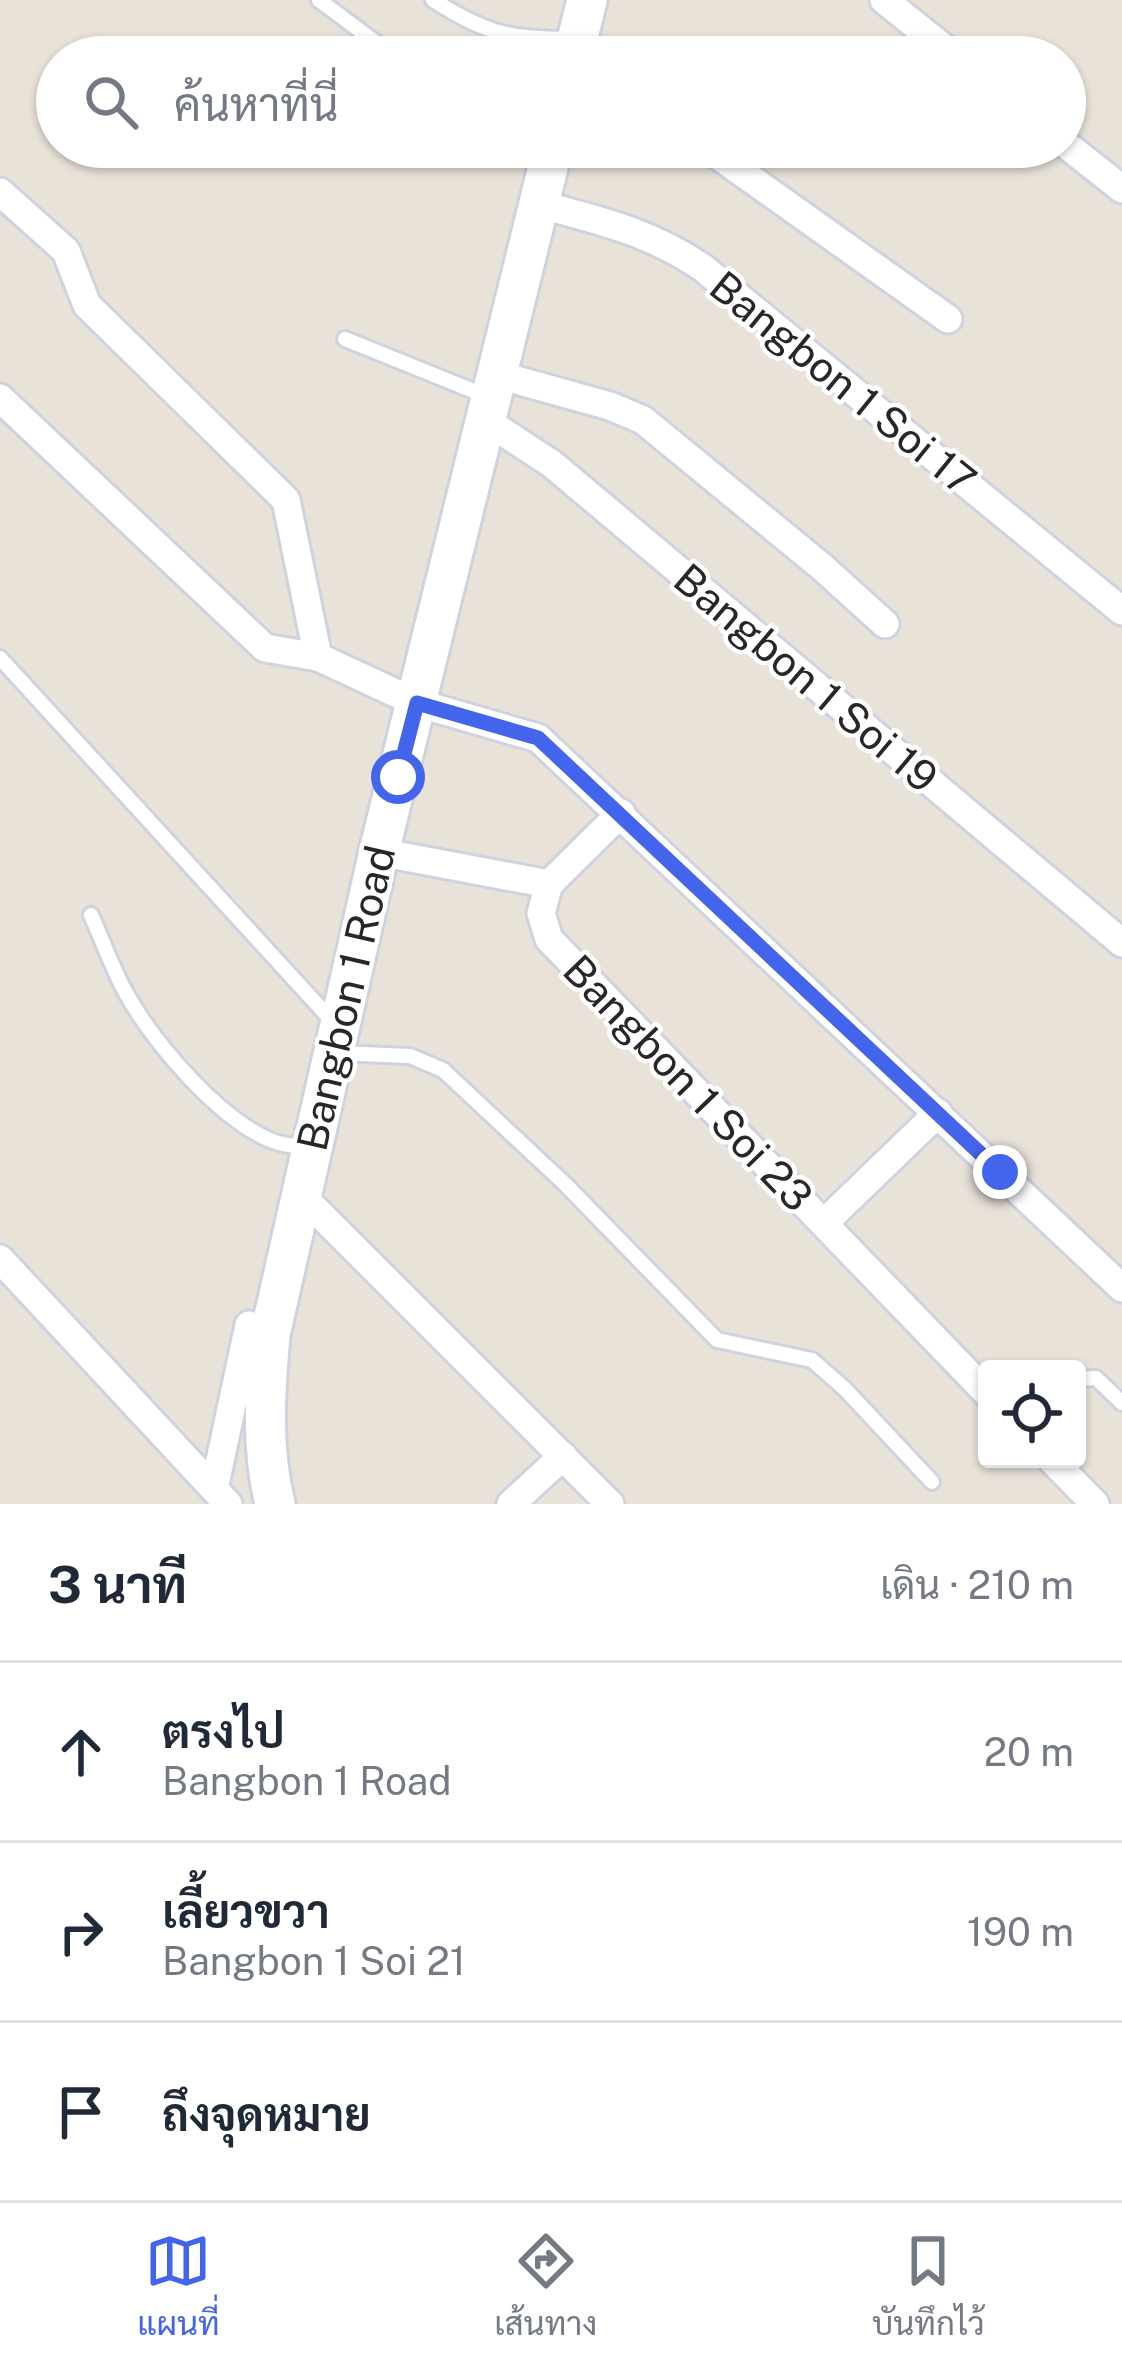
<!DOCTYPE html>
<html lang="th">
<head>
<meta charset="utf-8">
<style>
	:root { --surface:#fff; --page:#f2f2f3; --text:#1f2937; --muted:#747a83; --line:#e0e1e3; --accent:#4365ec }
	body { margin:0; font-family:"Public Sans",Sarabun,sans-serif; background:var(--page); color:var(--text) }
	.controls { position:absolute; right:36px; bottom:36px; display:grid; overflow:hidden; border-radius:12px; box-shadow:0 3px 9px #0004 }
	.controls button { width:108px; height:108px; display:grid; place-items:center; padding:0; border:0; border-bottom:3px solid var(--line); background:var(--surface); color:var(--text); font:60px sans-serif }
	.stop { position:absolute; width:36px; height:36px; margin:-27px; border:9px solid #4365ec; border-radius:50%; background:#fff }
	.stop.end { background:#4365ec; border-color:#fff; box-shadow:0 3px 12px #0008 }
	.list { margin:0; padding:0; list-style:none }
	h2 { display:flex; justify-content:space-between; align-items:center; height:156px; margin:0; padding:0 48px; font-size:51px }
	h2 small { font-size:39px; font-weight:400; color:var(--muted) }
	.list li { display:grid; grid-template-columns:78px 1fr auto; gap:36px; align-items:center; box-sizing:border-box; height:180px; padding:0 48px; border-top:3px solid var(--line) }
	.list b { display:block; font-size:45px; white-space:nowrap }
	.list p { margin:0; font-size:39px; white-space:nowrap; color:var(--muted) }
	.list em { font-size:39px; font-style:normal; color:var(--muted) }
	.icon { flex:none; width:66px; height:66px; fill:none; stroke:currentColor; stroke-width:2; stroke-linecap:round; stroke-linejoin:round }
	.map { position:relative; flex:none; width:1122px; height:1504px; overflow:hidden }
	.search { position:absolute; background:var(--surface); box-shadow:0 3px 9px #0004; left:36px; right:36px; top:36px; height:132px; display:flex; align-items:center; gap:30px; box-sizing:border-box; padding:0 42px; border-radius:66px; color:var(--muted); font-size:45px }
	.sheet { height:696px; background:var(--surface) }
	nav { display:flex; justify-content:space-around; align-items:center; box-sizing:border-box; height:168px; border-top:3px solid var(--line); background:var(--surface); font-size:33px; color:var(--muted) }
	nav a { display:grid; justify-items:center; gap:6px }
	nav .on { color:var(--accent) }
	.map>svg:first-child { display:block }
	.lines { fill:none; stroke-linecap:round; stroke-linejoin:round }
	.service-casing { stroke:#cfd2df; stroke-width:20 }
	.minor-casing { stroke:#cfd2df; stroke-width:33 }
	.secondary-casing { stroke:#cfd2df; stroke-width:45 }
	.service { stroke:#fff; stroke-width:14 }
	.minor { stroke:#fff; stroke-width:27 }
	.secondary { stroke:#fff; stroke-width:39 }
	.route { stroke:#4365ec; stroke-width:15 }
	.labels { text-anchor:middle; stroke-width:9; stroke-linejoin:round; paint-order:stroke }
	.street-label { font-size:42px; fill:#272727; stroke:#fff }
</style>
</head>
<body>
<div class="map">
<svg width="1122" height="1504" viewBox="0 0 1122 1504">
	<rect width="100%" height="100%" fill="#e9e2d9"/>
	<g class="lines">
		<g class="service-casing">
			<g id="service">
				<polyline points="319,0 395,57"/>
				<path d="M433,0C489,35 507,38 573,39"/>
				<polyline points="502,57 508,37"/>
				<polyline points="345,339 486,396"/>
				<polyline points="0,658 335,1024"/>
				<path d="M91,915C103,941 112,968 126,993C153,1042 218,1118 270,1140C281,1145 295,1146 307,1148"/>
				<polyline points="337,1053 410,1056 443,1070 565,1184 717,1340 812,1360 845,1389 932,1482"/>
				<polyline points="1077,1379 1096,1378 1122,1403"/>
			</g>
		</g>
		<g class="minor-casing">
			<g id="minor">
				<polyline points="884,0 955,57"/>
				<polyline points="1065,144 1122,189"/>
				<polyline points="706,147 948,319"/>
				<polyline points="0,192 66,251 87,305 286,500 318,657"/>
				<path d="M538,204C598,220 651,232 703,268L1122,611"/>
				<polyline points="498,375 610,406 643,420 822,567 885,624"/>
				<polyline points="0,398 265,648 318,657 417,703 538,738 1122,1288"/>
				<polyline points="485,420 552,464 1122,943"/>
				<polyline points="379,852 549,884 541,913 549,939 987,1393"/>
				<polyline points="549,884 621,813"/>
				<polyline points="301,1195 610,1504"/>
				<polyline points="824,1223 938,1113"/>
				<polyline points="0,1259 228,1504"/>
				<polyline points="1051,1459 1095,1504"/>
				<polyline points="214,1489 249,1325"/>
				<polyline points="511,1504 563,1456"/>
			</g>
		</g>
		<g class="secondary-casing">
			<g id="secondary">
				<polyline points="573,57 587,0"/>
				<path d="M275,1504C261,1447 265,1393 270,1335L379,852L553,147"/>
			</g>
		</g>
		<use href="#service" class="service"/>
		<use href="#minor" class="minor"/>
		<use href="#secondary" class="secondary"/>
	</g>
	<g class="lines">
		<polyline class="route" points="398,777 417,703 538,738 1000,1172"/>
	</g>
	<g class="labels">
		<g class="street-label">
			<text transform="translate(843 383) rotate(39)" y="15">Bangbon 1 Soi 17</text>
			<text transform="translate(806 678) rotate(40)" y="15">Bangbon 1 Soi 19</text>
			<text transform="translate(346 998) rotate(-77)" y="15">Bangbon 1 Road</text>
			<text transform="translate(688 1083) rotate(46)" y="15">Bangbon 1 Soi 23</text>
		</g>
	</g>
</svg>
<div class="controls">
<button><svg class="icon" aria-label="locate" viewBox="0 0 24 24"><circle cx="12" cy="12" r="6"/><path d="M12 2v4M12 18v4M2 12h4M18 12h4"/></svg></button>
</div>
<div class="stop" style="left:398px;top:777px"></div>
<div class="stop end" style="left:1000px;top:1172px"></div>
<div class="search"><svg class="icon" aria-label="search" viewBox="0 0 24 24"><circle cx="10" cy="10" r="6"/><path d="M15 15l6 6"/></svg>ค้นหาที่นี่</div>
</div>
<section class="sheet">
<h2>3 นาที<small>เดิน · 210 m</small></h2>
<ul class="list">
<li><svg class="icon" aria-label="ahead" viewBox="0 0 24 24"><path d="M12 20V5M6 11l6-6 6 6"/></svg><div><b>ตรงไป</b><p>Bangbon 1 Road</p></div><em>20 m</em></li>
<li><svg class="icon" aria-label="right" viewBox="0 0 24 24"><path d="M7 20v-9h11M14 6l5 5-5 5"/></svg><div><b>เลี้ยวขวา</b><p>Bangbon 1 Soi 21</p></div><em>190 m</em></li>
<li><svg class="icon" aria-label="arrive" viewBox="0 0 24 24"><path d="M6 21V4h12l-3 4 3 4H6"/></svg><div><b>ถึงจุดหมาย</b></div></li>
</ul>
</section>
<nav>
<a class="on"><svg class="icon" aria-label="map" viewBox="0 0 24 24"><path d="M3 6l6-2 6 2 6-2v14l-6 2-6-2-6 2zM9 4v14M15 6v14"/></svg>แผนที่</a>
<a><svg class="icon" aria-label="directions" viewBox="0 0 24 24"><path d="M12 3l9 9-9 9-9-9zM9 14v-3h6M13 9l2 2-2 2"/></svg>เส้นทาง</a>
<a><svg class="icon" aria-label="saved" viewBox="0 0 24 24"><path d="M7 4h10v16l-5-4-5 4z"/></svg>บันทึกไว้</a>
</nav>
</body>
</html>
